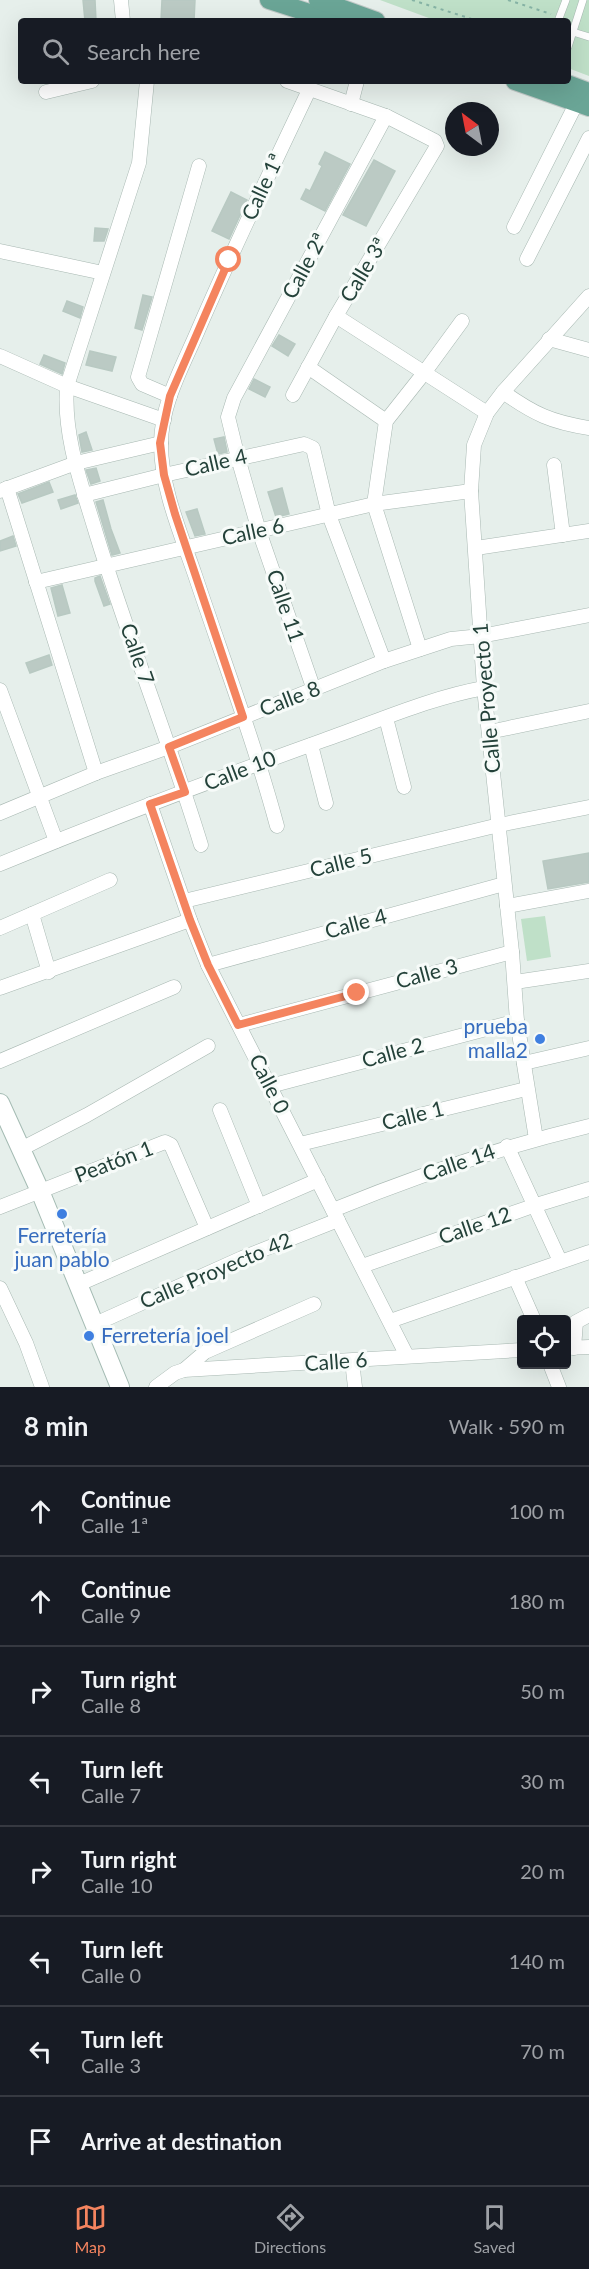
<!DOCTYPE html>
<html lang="en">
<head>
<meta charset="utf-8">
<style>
	:root { --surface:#171b24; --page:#20242c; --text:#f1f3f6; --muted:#9ea1a6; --line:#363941; --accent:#f4845f }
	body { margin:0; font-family:Lato,sans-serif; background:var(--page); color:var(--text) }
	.controls { position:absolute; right:18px; bottom:18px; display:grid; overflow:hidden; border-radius:6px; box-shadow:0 6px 24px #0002 }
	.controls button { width:54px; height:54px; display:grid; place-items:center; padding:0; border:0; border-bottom:2px solid var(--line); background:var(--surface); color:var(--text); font:30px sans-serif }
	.compass { position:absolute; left:445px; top:102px; width:54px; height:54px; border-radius:50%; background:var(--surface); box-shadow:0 6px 24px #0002; rotate:328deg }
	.stop { position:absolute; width:18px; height:18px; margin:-14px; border:4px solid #f4845f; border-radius:50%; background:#fff }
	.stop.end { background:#f4845f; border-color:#fff; box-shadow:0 2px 6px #0008 }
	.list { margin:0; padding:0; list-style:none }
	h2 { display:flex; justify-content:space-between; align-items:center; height:78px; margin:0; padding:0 24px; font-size:26px }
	h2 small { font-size:20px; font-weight:400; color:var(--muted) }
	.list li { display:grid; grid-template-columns:39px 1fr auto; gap:18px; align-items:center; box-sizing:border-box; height:90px; padding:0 24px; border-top:2px solid var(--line) }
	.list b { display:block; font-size:22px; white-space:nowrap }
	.list p { margin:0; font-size:20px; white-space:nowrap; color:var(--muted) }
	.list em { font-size:20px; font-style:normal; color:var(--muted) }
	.icon { flex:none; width:33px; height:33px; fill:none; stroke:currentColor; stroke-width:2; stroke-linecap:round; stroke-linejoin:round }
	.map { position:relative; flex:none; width:589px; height:1387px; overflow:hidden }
	.search { position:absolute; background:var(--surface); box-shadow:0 6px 24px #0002; left:18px; right:18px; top:18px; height:66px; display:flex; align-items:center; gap:15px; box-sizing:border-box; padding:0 21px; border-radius:6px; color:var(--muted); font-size:22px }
	.sheet { height:798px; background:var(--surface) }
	nav { display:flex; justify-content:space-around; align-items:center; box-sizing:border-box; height:84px; border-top:2px solid var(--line); background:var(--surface); font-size:16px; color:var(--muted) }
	nav a { display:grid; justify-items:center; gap:3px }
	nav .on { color:var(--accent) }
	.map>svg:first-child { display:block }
	.green { fill:#bfe0c8 }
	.building { fill:#bbcac4; stroke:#b8c9c2; stroke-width:1.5 }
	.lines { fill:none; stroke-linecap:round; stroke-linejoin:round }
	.service-casing { stroke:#a8b8b2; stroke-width:8 }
	.minor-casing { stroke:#a8b8b2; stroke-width:15 }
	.secondary-casing { stroke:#a4bbb3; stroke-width:20 }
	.primary-casing { stroke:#c2cac8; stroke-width:20 }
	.path { stroke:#86b3a5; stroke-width:2; stroke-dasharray:3 4.5; stroke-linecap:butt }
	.service { stroke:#fff; stroke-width:7 }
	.minor { stroke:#fff; stroke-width:14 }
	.secondary { stroke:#fff; stroke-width:18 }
	.primary { stroke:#6aa596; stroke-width:18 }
	.route { stroke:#f4845f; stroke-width:8 }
	.shop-dot { fill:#3f7fe0; stroke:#f7fbf9; stroke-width:2 }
	.labels { text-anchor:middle; stroke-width:6; stroke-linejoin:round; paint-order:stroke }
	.street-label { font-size:21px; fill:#24423a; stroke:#f7fbf9 }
	.shop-label { font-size:21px; fill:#366cbe; stroke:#f7fbf9; text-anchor:end }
</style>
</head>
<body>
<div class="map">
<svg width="589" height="1387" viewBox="0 0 589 1387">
	<rect width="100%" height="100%" fill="#e6efeb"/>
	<g class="green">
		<polygon points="380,0 589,0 589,76 568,68 568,21 437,21"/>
		<polygon points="545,916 551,957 527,961 521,919"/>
	</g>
	<g class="building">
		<polygon points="83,0 95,0 96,21 85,21"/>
		<polygon points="162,0 195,0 194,21 161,21"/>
		<polygon points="325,152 350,164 325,211 301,199 306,189 310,191 322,166 319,164"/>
		<polygon points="374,160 395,171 366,226 343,215"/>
		<polygon points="231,192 247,200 229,239 212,231"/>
		<polygon points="95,228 108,229 104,241 94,241"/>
		<polygon points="143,295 152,297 142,330 135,328"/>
		<polygon points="67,301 83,307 80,318 63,311"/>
		<polygon points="279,335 295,344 288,356 272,346"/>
		<polygon points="90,351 116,357 112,371 86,365"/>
		<polygon points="44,355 65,363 62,374 40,364"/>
		<polygon points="254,379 270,387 265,397 249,389"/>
		<polygon points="86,432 92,450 82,452 79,435"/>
		<polygon points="224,437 227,452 218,454 214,439"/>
		<polygon points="96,468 100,481 91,484 86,470"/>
		<polygon points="49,482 53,492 22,503 18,494"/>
		<polygon points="282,488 289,514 276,517 268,492"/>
		<polygon points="75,495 78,503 61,509 58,500"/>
		<polygon points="103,500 111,529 120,553 112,555 96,502"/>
		<polygon points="197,509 205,534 195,536 186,512"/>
		<polygon points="13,536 16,546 0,551 0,541"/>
		<polygon points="100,576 110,604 104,606 95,581 95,578"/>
		<polygon points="62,585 70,613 58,616 51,588"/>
		<polygon points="49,655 52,665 30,673 26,663"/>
		<polygon points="589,853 589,882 548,889 543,861"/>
	</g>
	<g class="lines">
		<g class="service-casing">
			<g id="service">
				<polyline points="558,21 566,0"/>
				<polyline points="573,32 589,37"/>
				<polyline points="568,47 583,0"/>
			</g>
		</g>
		<g class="minor-casing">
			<g id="minor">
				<polyline points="121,0 123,21"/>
				<path d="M147,81L139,163L67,386C63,436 82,486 96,533C128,638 169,740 201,845"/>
				<polyline points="287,81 386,116 435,141 437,146 336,316 293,395"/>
				<polyline points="46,92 92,81"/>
				<polyline points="351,104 357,81"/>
				<polyline points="514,227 577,102"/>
				<polyline points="0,251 103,273"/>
				<polyline points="527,259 589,138"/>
				<polyline points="336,316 487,413"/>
				<polyline points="549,339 589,350"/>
				<polyline points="0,356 67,386 164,420"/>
				<polyline points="308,367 386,421"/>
				<path d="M503,392C534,414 551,422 589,428"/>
				<polyline points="170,396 142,384 138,377 199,166"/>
				<polyline points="554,465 563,535"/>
				<polyline points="7,488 96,773"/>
				<polyline points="0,491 76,463 161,443"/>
				<polyline points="84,495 164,475 304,444 313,448 329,515 384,661"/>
				<polyline points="476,548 589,531"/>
				<polyline points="36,582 374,504 471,491"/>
				<polyline points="420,649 374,504 386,421 424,373 462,321"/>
				<polyline points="0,690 56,841"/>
				<polyline points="314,690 259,531 238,458 228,417 234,398 386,116"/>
				<polyline points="386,718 404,787"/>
				<polyline points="489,732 589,711"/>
				<polyline points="311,745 326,803"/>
				<polyline points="150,804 190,920 208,965 407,1356"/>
				<polyline points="0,813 96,773 169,747 384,661 451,639 481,636 589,615"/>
				<path d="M277,826C254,741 223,659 195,575C181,534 161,488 161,444C161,403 184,364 199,328C234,247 272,168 310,88"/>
				<path d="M0,864C107,820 215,779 324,740C376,722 429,698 484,688"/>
				<polyline points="184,901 499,825 589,807"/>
				<polyline points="507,906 589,891"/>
				<polyline points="32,914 49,972"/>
				<polyline points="0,928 110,880"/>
				<polyline points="208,965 504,884"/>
				<polyline points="515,982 589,971"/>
				<polyline points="0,988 190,920"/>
				<polyline points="239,1025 512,952"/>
				<polyline points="0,1061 174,987"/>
				<polyline points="524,1063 589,1048"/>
				<polyline points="270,1086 517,1021"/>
				<polyline points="220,1110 259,1206"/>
				<polyline points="536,1139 517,1021 512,952 484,688 471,491 474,445 487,413 503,392 589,296"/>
				<polyline points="300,1144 526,1089"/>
				<polyline points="507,1146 560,1261"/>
				<polyline points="21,1149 87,1115 208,1046"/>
				<polyline points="0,1207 165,1142 171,1145 207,1228"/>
				<path d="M333,1210C416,1176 501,1147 589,1126"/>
				<polyline points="362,1266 533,1206 589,1189"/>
				<polyline points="515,1277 534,1320"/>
				<polyline points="79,1284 318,1180"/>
				<polyline points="0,1288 26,1343 42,1387"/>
				<polyline points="390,1321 589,1252"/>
				<polyline points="95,1324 242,1258 338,1220"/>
				<polyline points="566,1348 589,1347"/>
				<polyline points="574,1348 576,1322 589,1315"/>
				<polyline points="352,1361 355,1387"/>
				<polyline points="550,1364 559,1387"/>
				<polyline points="184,1370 205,1352 314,1304"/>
				<polyline points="156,1387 175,1373 184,1370 522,1350"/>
			</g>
		</g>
		<g class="secondary-casing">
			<polyline id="secondary" points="0,1103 40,1191 120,1387"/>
		</g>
		<g class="primary-casing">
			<g id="primary">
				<polyline points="269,0 334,21"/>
				<polyline points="318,0 376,21"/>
				<polyline points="515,81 589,107"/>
				<polyline points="559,81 589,92"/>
			</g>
		</g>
		<g class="path">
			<polyline points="412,0 478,21"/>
			<polyline points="508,0 551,14"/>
		</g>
		<use href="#service" class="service"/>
		<use href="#minor" class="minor"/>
		<use href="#secondary" class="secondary"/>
		<use href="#primary" class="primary"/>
	</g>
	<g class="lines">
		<polyline class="route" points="229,260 170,396 160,443 164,475 175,514 243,717 169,747 185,792 150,804 190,920 208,965 238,1025 357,993"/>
	</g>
	<g class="shop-dot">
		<circle cx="540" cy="1039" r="6"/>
		<circle cx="62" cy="1214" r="6"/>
		<circle cx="89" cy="1336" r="6"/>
	</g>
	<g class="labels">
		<g class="street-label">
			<text transform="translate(263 187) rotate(-65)" y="7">Calle 1ª</text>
			<text transform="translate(305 266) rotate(-62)" y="7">Calle 2ª</text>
			<text transform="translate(364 270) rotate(-59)" y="7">Calle 3ª</text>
			<text transform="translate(216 463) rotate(-13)" y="7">Calle 4</text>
			<text transform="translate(253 532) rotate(-12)" y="7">Calle 6</text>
			<text transform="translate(285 606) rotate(71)" y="7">Calle 11</text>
			<text transform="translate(137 654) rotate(71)" y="7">Calle 7</text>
			<text transform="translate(487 698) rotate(-95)" y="7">Calle Proyecto 1</text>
			<text transform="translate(290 699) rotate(-21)" y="7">Calle 8</text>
			<text transform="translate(240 771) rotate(-21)" y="7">Calle 10</text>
			<text transform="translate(341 863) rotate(-14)" y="7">Calle 5</text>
			<text transform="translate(356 924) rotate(-15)" y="7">Calle 4</text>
			<text transform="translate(427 974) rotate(-15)" y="7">Calle 3</text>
			<text transform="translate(393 1053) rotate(-15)" y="7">Calle 2</text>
			<text transform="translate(269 1084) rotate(63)" y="7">Calle 0</text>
			<text transform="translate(413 1116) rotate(-14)" y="7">Calle 1</text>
			<text transform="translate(114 1162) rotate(-21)" y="7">Peatón 1</text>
			<text transform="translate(459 1163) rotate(-19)" y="7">Calle 14</text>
			<text transform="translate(475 1226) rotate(-19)" y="7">Calle 12</text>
			<text transform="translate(216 1271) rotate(-23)" y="7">Calle Proyecto 42</text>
			<text transform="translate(336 1362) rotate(-4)" y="7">Calle 6</text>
		</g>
		<g class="shop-label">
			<text x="528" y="1034">prueba<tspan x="528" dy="24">malla2</tspan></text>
			<text x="62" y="1243" text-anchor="middle">Ferretería<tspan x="62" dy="24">juan pablo</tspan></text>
			<text x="101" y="1343" text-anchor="start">Ferretería joel</text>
		</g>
	</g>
</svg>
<div class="controls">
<button><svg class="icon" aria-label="locate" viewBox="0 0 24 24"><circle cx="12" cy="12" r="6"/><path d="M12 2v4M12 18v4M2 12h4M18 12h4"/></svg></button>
</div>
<svg class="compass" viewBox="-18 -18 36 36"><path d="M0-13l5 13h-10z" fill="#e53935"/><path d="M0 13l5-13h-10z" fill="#9ea1a6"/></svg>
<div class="stop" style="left:229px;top:260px"></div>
<div class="stop end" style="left:357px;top:993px"></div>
<div class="search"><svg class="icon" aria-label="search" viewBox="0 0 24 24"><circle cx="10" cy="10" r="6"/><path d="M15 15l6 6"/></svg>Search here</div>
</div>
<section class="sheet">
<h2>8 min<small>Walk · 590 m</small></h2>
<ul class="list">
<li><svg class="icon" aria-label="ahead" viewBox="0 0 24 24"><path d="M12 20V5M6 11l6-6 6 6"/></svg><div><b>Continue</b><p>Calle 1ª</p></div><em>100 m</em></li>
<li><svg class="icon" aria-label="ahead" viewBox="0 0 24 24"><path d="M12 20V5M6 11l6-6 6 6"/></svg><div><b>Continue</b><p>Calle 9</p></div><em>180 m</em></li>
<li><svg class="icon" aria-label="right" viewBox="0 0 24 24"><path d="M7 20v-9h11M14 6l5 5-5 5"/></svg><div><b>Turn right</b><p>Calle 8</p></div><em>50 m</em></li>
<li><svg class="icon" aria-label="left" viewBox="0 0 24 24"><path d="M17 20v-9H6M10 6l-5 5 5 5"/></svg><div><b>Turn left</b><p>Calle 7</p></div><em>30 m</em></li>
<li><svg class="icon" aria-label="right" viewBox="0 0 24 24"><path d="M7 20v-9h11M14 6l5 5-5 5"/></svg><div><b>Turn right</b><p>Calle 10</p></div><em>20 m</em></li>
<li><svg class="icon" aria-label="left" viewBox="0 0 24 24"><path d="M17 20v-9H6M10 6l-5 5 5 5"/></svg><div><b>Turn left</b><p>Calle 0</p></div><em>140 m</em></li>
<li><svg class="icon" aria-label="left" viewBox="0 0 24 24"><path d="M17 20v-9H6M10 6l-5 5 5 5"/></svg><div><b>Turn left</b><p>Calle 3</p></div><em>70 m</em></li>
<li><svg class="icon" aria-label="arrive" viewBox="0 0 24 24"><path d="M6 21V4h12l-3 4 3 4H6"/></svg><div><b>Arrive at destination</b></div></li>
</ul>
</section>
<nav>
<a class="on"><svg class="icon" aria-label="map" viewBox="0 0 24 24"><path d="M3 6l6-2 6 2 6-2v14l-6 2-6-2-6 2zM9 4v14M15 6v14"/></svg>Map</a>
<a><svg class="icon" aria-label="directions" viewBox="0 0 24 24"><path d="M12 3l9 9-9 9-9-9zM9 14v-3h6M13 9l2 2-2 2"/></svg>Directions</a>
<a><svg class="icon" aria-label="saved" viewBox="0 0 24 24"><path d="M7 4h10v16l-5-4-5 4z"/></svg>Saved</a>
</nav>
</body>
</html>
